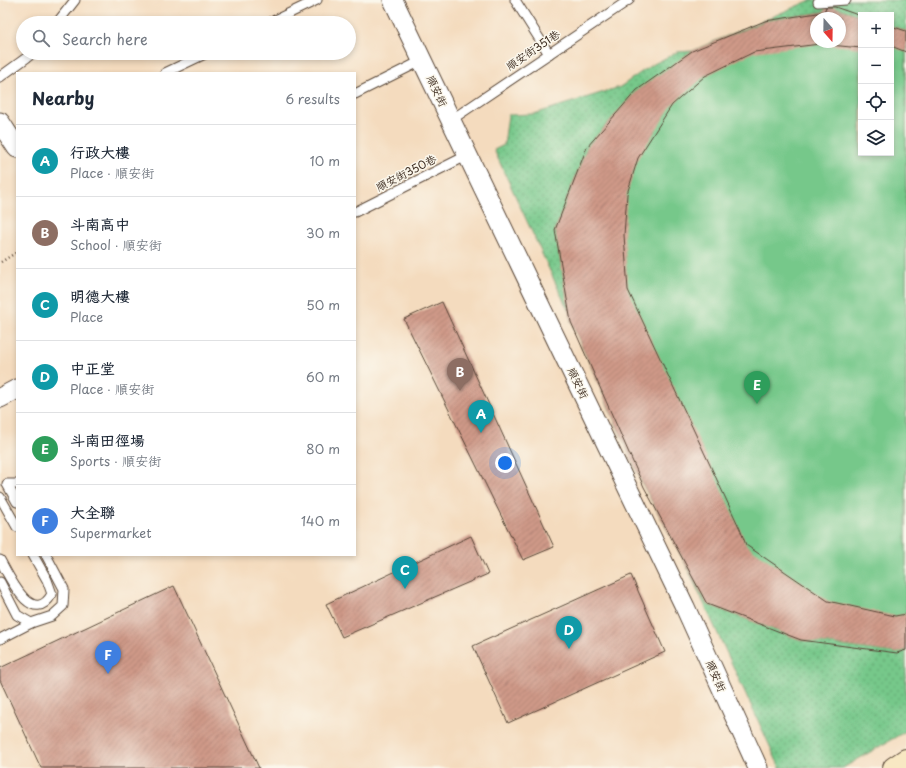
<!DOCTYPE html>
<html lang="en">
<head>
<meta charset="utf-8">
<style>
	:root { --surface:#fff; --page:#f2f2f3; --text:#1f2937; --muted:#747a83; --line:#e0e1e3; --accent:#ea580c }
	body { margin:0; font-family:"Playpen Sans","LXGW WenKai TC",sans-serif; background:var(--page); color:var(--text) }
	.controls { position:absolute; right:12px; top:12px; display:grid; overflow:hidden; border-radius:0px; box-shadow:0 2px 6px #0003 }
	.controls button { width:36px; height:36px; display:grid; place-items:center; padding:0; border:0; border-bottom:1px solid var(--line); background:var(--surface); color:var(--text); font:20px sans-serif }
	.compass { position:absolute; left:810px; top:12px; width:36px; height:36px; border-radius:50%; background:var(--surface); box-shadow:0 2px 6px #0003; rotate:160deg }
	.you { position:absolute; left:505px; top:463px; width:14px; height:14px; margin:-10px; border:3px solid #fff; border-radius:50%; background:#1a73e8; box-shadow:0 0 0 6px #1a73e833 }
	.badge { display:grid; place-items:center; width:26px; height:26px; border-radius:50%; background:var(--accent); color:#fff; font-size:13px; font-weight:700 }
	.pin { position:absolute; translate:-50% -33px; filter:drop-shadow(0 1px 2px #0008) }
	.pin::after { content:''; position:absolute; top:21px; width:14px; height:12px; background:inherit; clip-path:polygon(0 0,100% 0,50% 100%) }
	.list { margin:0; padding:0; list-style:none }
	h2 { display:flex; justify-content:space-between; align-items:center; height:52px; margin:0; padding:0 16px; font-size:17px }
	h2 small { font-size:13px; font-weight:400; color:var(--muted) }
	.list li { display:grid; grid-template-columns:26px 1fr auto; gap:12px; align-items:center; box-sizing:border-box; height:72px; padding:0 16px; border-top:1px solid var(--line) }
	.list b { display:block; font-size:15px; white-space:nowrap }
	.list p { margin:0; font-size:13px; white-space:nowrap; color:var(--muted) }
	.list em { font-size:13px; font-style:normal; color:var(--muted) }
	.icon { flex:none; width:22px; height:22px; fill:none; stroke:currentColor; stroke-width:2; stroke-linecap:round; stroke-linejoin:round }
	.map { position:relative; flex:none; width:906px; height:768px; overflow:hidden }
	.search { position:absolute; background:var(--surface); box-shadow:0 2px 6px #0003; left:16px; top:16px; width:340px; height:44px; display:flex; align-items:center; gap:10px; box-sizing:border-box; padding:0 14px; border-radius:22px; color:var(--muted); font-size:15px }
	.panel { position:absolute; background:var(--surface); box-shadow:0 2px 6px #0003; left:16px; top:72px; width:340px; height:484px; border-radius:0px }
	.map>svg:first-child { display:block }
	.park { fill:url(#park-dots); stroke:#587954; fill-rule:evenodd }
	.pitch { fill:#76c88a; stroke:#587954; fill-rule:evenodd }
	.building { fill:url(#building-hatch); fill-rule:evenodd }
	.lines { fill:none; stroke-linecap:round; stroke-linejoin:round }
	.lane-casing { stroke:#574536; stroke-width:11 }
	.street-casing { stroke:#574536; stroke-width:21 }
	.secondary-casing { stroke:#574536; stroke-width:24 }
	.path { stroke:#574536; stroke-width:2.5; stroke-dasharray:1 3; stroke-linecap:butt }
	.lane { stroke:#fff; stroke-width:9 }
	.street { stroke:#fff; stroke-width:19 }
	.secondary { stroke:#f8e8c3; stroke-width:22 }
	.labels { text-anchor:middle; stroke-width:3; stroke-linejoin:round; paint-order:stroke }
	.street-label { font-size:11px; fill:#3b2a1e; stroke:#fbf7ec }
</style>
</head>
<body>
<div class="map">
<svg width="906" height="768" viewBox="0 0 906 768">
	<defs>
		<pattern id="park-dots" width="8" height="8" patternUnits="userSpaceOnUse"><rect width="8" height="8" fill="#76c88a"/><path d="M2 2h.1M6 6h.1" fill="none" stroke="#62a370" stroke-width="1.8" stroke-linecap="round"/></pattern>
		<pattern id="building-hatch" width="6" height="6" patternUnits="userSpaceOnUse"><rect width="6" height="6" fill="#cf9988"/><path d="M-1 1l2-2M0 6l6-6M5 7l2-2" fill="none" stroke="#a97d6f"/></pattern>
	</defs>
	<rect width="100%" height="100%" fill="#fbf7ec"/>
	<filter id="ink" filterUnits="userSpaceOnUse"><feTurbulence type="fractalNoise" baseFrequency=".025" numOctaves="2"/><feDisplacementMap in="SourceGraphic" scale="8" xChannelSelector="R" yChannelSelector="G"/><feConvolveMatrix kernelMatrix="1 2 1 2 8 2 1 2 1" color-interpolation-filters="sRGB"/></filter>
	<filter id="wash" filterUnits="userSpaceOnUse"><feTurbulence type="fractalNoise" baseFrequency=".012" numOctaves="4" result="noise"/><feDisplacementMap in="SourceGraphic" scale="16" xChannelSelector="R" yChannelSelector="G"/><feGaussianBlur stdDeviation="0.9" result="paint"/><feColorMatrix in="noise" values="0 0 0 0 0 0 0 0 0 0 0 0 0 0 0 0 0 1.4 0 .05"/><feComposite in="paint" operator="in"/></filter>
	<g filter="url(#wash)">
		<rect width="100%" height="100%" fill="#f4dbbe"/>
		<path class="park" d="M811,0H906V731L843,768H780L494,150L504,145L508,115L534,114L620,87L650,66L677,52L692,51ZM861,15H891V153H861ZM816,18H840V42H816Z"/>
		<path class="pitch" d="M841,9L861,16V153H891V26L906,31V650L897,653L801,640L707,604L644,487L571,322L555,230L587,147L637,90L765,21ZM816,18H840V42H816Z"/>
		<g id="blocks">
			<g class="building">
				<path d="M826,7H835L861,16V48L820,44L754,52L705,76L672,105L638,158L627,194L624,235L628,290L740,529L746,545L828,601L895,616L906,614V650L897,653L801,640L707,604L644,487L571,322L555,230L587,147L637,90L692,51L765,21L824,12ZM816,18H840V42H816Z"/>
				<polygon points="891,26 906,31 906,52 891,46"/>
				<polygon points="442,302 554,547 523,560 404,319"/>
				<polygon points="471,536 488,574 342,637 326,604"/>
				<polygon points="631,575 665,652 508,723 473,646"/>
				<polygon points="174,586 259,768 41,768 0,680 0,668"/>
			</g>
		</g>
	</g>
	<g filter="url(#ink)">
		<use href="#blocks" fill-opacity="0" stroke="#574536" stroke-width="1"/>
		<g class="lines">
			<g class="lane-casing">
				<g id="lane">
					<polyline points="515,0 549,54"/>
					<polyline points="818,2 846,0"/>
					<polyline points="57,23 75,0"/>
					<polyline points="269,23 317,0"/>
					<polyline points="165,73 207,53"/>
					<polyline points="0,77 33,53"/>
					<polyline points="355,94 423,60"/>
					<polyline points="451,120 629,0"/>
					<polyline points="355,212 468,155"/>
					<polyline points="17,484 7,484 17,502"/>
					<polyline points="0,497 17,527"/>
					<path d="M0,560C9,576 32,628 52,594L47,580L33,555"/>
					<polyline points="0,582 17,615 31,623 52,616 63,606 64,589 46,555"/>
					<polyline points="0,639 31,623"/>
				</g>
			</g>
			<g class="street-casing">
				<g id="street">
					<polyline points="393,0 685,607 758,768"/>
					<polyline points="0,122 17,148"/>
					<polyline points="0,398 17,389"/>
				</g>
			</g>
			<g class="secondary-casing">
				<polyline id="secondary" points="894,768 906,760"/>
			</g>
			<polyline class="path" points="1,262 17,252"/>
			<use href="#lane" class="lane"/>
			<use href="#street" class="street"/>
			<use href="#secondary" class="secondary"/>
		</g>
	</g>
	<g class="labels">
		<g class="street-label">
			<text transform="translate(533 50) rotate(-34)" y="4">順安街351巷</text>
			<text transform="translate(437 91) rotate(65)" y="4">順安街</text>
			<text transform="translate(406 173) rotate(-27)" y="4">順安街350巷</text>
			<text transform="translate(578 383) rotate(64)" y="4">順安街</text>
			<text transform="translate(716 676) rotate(66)" y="4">順安街</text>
		</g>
	</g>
</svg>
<div class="controls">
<button>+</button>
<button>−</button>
<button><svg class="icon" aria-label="locate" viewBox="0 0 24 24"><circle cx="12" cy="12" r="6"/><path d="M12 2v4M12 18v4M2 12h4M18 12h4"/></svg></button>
<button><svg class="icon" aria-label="layers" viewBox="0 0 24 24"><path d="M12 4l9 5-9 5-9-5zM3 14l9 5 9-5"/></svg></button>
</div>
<svg class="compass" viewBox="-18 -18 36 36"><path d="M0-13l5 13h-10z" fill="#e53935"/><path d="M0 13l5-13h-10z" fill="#747a83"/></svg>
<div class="you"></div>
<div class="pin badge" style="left:481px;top:433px;background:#0f9aa8">A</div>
<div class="pin badge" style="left:460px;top:391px;background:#8d6e63">B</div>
<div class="pin badge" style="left:405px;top:589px;background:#0f9aa8">C</div>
<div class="pin badge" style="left:569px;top:649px;background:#0f9aa8">D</div>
<div class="pin badge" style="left:757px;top:404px;background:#2e9e5b">E</div>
<div class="pin badge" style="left:108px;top:674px;background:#3f7fe0">F</div>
<div class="search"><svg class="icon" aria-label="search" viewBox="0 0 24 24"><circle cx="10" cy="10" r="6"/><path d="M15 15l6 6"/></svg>Search here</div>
<section class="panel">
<h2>Nearby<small>6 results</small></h2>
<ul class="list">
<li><span class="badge" style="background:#0f9aa8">A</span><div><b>行政大樓</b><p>Place · 順安街</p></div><em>10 m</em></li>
<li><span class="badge" style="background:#8d6e63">B</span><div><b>斗南高中</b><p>School · 順安街</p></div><em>30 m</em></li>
<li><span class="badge" style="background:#0f9aa8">C</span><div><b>明德大樓</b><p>Place</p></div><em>50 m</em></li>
<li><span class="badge" style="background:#0f9aa8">D</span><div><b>中正堂</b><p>Place · 順安街</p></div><em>60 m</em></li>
<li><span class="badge" style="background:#2e9e5b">E</span><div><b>斗南田徑場</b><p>Sports · 順安街</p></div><em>80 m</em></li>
<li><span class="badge" style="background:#3f7fe0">F</span><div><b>大全聯</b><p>Supermarket</p></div><em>140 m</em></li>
</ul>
</section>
</div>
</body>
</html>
